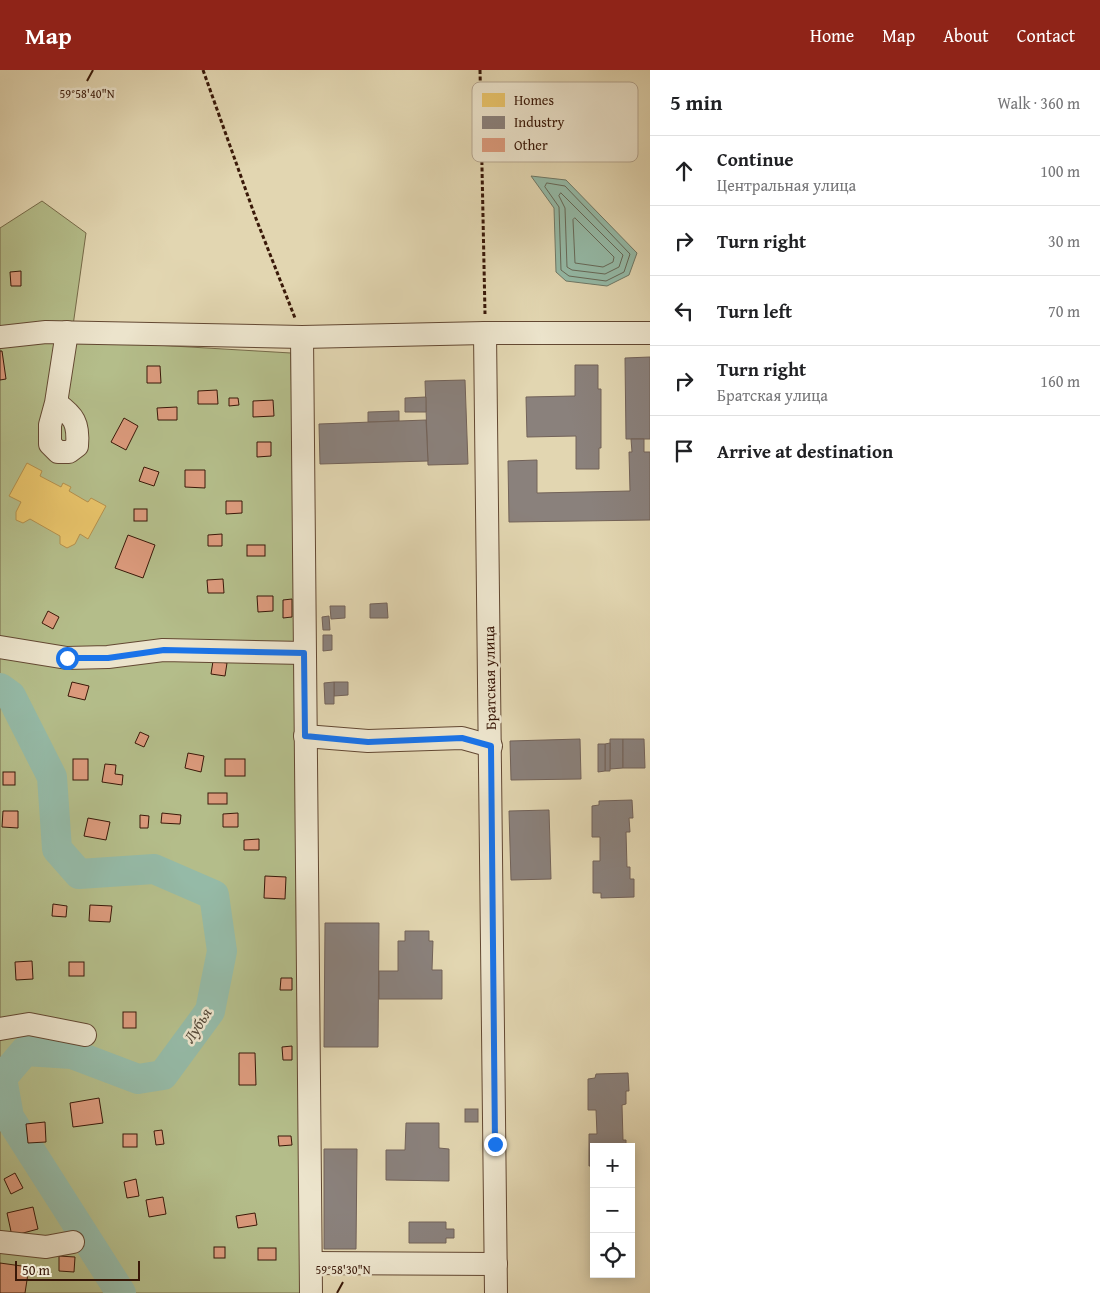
<!DOCTYPE html>
<html lang="en">
<head>
<meta charset="utf-8">
<style>
	:root { --surface:#fff; --page:#f6f6f6; --text:#202124; --muted:#757577; --line:#e0e0e0; --accent:#8f2418 }
	body { margin:0; font-family:"Gentium Book Plus",serif; background:var(--page); color:var(--text) }
	.controls { position:absolute; right:15px; bottom:15px; display:grid; overflow:hidden; border-radius:0px; box-shadow:0 2px 12px #0003 }
	.controls button { width:45px; height:45px; display:grid; place-items:center; padding:0; border:0; border-bottom:1px solid var(--line); background:var(--surface); color:var(--text); font:25px sans-serif }
	.scale { position:absolute; left:15px; bottom:12px; width:125px; box-sizing:border-box; padding-left:5px; border:2px solid #391808; border-top:0; font-size:14px; line-height:18px; white-space:nowrap; color:#391808; -webkit-text-stroke:4px #ece4cc; paint-order:stroke }
	.stop { position:absolute; width:15px; height:15px; margin:-11px; border:4px solid #1a73e8; border-radius:50%; background:#fff }
	.stop.end { background:#1a73e8; border-color:#fff; box-shadow:0 1px 5px #0008 }
	.list { margin:0; padding:0; list-style:none }
	h2 { display:flex; justify-content:space-between; align-items:center; height:65px; margin:0; padding:0 20px; font-size:21px }
	h2 small { font-size:16px; font-weight:400; color:var(--muted) }
	.list li { display:grid; grid-template-columns:32px 1fr auto; gap:15px; align-items:center; box-sizing:border-box; height:70px; padding:0 20px; border-top:1px solid var(--line) }
	.list b { display:block; font-size:19px; white-space:nowrap }
	.list p { margin:0; font-size:16px; white-space:nowrap; color:var(--muted) }
	.list em { font-size:16px; font-style:normal; color:var(--muted) }
	.icon { flex:none; width:28px; height:28px; fill:none; stroke:currentColor; stroke-width:2; stroke-linecap:round; stroke-linejoin:round }
	.map { position:relative; flex:none; width:650px; height:1223px; overflow:hidden }
	header { display:flex; align-items:center; gap:30px; box-sizing:border-box; height:70px; padding:0 25px; background:var(--accent); color:#fff }
	header strong { font-size:24px }
	nav { display:flex; gap:28px; margin-inline-start:auto; font-size:18px }
	main { display:flex }
	aside { flex:1; background:var(--surface) }
	.map>svg:first-child { display:block }
	.green { fill:#b4bd8a; stroke:#766a49 }
	.water { fill:#95baa7; stroke:#707967 }
	.homes { fill:#e9c46a; stroke:#b4904d }
	.industry { fill:#8a817c; stroke:#726259 }
	.lines { fill:none; stroke-linecap:round; stroke-linejoin:round }
	.shore { stroke:#676958; stroke-width:1 }
	.river { stroke:#95baa7; stroke-width:30 }
	.building { fill:#db9a7c; stroke:#391808 }
	.minor-casing { stroke:#634832; stroke-width:24 }
	.path { stroke:#391808; stroke-width:3; stroke-dasharray:4 2.5; stroke-linecap:butt }
	.minor { stroke:#ece4cc; stroke-width:22 }
	.route { stroke:#1a73e8; stroke-width:6 }
	.ticks { fill:none; stroke:#391808; stroke-width:2 }
	.labels { text-anchor:middle; stroke-width:5; stroke-linejoin:round; paint-order:stroke }
	.street-label { font-size:15px; fill:#391808; stroke:#ece4cc }
	.water-label { font-size:16px; font-style:italic; fill:#554938; stroke:#ece4cc }
	.key { fill:#ece4cc; stroke:#b6a791; stroke-width:1 }
	.key-label { font-size:14px; fill:#391808 }
	.ticks-label { font-size:12px; text-anchor:middle; fill:#391808; stroke:#ece4cc; stroke-width:5; stroke-linejoin:round; paint-order:stroke }
</style>
</head>
<body>
<header>
<strong>Map</strong>
<nav><a>Home</a><a>Map</a><a>About</a><a>Contact</a></nav>
</header>
<main>
<div class="map">
<svg width="650" height="1223" viewBox="0 0 650 1223">
	<rect width="100%" height="100%" fill="#e2d6b1"/>
	<filter id="stains"><feTurbulence type="fractalNoise" baseFrequency=".004" numOctaves="4"/><feColorMatrix values="0 0 0 0 .2 0 0 0 0 .09 0 0 0 0 .02 0 0 0 .5 -.17"/></filter>
	<radialGradient id="worn" r=".72"><stop offset=".6" stop-color="#630" stop-opacity="0"/><stop offset="1" stop-color="#630" stop-opacity=".3"/></radialGradient>
	<polygon class="green" points="42,131 86,163 71,270 291,283 305,1223 0,1223 0,158"/>
	<polygon class="water" points="531,106 566,110 637,183 629,205 607,216 566,211 556,202 554,138"/>
	<polygon class="homes" points="27,393 42,401 40,406 61,417 63,413 71,417 69,421 86,431 88,432 91,428 106,436 88,469 80,464 75,474 67,478 60,474 60,466 30,449 23,453 16,450 16,442 21,432 9,426"/>
	<g class="industry">
		<polygon points="650,287 650,369 626,369 625,288"/>
		<polygon points="575,295 598,295 598,319 601,319 601,378 599,378 599,399 576,399 576,366 527,367 526,327 575,326"/>
		<polygon points="465,310 468,394 428,395 425,311"/>
		<polygon points="426,327 426,342 405,342 405,328"/>
		<polygon points="399,341 399,351 368,352 368,342"/>
		<polygon points="426,350 428,391 320,394 319,354"/>
		<polygon points="631,369 644,369 644,382 650,382 650,450 509,452 508,391 537,390 537,423 630,421 629,382 632,382"/>
		<polygon points="387,533 388,548 370,548 370,534"/>
		<polygon points="330,536 345,536 345,548 331,549"/>
		<polygon points="329,546 330,560 323,560 322,547"/>
		<polygon points="323,565 332,565 332,580 323,581"/>
		<polygon points="334,612 348,612 348,625 334,626"/>
		<polygon points="334,612 334,634 325,634 324,613"/>
		<polygon points="580,669 581,709 511,710 510,671"/>
		<polygon points="610,669 623,669 623,698 610,699"/>
		<polygon points="623,669 644,669 645,698 623,698"/>
		<polygon points="610,673 610,701 605,701 605,674"/>
		<polygon points="598,674 605,674 605,701 598,702"/>
		<polygon points="632,730 633,748 629,748 630,762 626,762 627,797 630,797 630,809 634,809 634,827 601,828 601,823 593,823 593,791 600,791 600,767 592,767 592,736 599,735 599,731"/>
		<polygon points="549,740 551,809 511,810 509,741"/>
		<polygon points="325,853 379,853 378,977 324,977"/>
		<polygon points="405,861 429,861 429,871 433,871 432,900 442,900 442,929 379,929 379,901 398,901 398,871 405,871"/>
		<polygon points="628,1003 629,1021 626,1021 626,1034 622,1035 623,1070 626,1070 626,1077 594,1077 594,1096 589,1096 589,1064 597,1064 596,1040 588,1040 588,1009 595,1008 596,1004"/>
		<rect x="465" y="1039" width="13" height="13"/>
		<polygon points="406,1053 439,1053 439,1078 449,1079 449,1111 386,1110 386,1080 405,1080"/>
		<polygon points="324,1079 357,1079 356,1179 324,1179"/>
		<polygon points="409,1152 446,1152 446,1159 454,1159 454,1168 446,1168 446,1173 409,1173"/>
	</g>
	<g class="lines">
		<g class="shore">
			<polygon points="547,113 565,116 630,184 624,202 606,211 569,206 561,200 559,137 545,117"/>
			<polygon points="561,123 623,185 619,197 605,204 572,200 567,197 565,138 559,126"/>
			<polygon points="575,148 614,187 613,192 603,197 575,193 573,150"/>
		</g>
		<polyline class="river" points="0,618 11,626 52,707 57,779 79,804 154,799 214,825 222,881 210,941 163,1005 138,1009 72,984 25,981 2,1008 9,1047 121,1223"/>
	</g>
	<g class="building">
		<polygon points="21,201 21,216 11,216 10,202"/>
		<polygon points="0,281 2,281 6,309 0,310"/>
		<polygon points="147,296 160,296 161,313 147,313"/>
		<polygon points="217,320 218,334 198,334 198,321"/>
		<polygon points="229,328 238,328 239,335 229,336"/>
		<polygon points="273,330 274,346 253,347 253,331"/>
		<polygon points="177,337 177,350 158,350 157,338"/>
		<polygon points="124,348 138,356 126,380 111,372"/>
		<polygon points="257,372 271,372 271,386 257,387"/>
		<polygon points="144,397 159,402 154,416 139,411"/>
		<polygon points="185,400 205,400 205,418 185,417"/>
		<polygon points="226,431 242,431 242,443 226,444"/>
		<rect x="134" y="439" width="13" height="12"/>
		<polygon points="222,464 222,476 208,476 208,465"/>
		<polygon points="128,465 155,475 143,508 115,498"/>
		<rect x="247" y="475" width="18" height="11"/>
		<polygon points="223,509 224,523 208,523 207,510"/>
		<polygon points="257,526 273,526 273,541 258,542"/>
		<polygon points="292,529 292,547 283,548 283,530"/>
		<polygon points="48,541 59,547 53,559 42,553"/>
		<polygon points="213,591 227,593 225,606 211,604"/>
		<polygon points="72,612 89,616 85,630 68,626"/>
		<polygon points="140,662 149,666 144,677 135,673"/>
		<polygon points="188,683 204,686 201,702 185,698"/>
		<rect x="73" y="689" width="15" height="21"/>
		<rect x="225" y="689" width="20" height="17"/>
		<polygon points="105,694 116,695 115,704 123,705 122,715 102,712"/>
		<rect x="3" y="702" width="12" height="13"/>
		<rect x="208" y="723" width="19" height="11"/>
		<polygon points="3,741 18,741 18,758 2,757"/>
		<polygon points="162,743 181,745 180,754 161,753"/>
		<polygon points="238,743 238,757 223,757 223,744"/>
		<polygon points="140,745 149,746 148,758 140,758"/>
		<polygon points="88,748 110,752 106,770 84,766"/>
		<polygon points="259,769 259,780 244,780 244,770"/>
		<polygon points="265,806 286,807 285,829 264,828"/>
		<polygon points="53,834 67,836 66,847 52,846"/>
		<polygon points="90,835 112,836 110,852 89,851"/>
		<polygon points="32,891 33,909 16,910 15,892"/>
		<rect x="69" y="892" width="15" height="14"/>
		<polygon points="281,908 292,908 292,920 280,920"/>
		<rect x="123" y="942" width="13" height="16"/>
		<polygon points="292,976 292,990 283,990 282,977"/>
		<polygon points="239,983 255,983 256,1015 239,1015"/>
		<polygon points="99,1028 103,1053 73,1057 70,1033"/>
		<polygon points="45,1052 46,1072 28,1073 26,1054"/>
		<polygon points="162,1060 164,1074 156,1075 154,1061"/>
		<rect x="123" y="1064" width="14" height="13"/>
		<polygon points="278,1066 291,1066 292,1075 279,1076"/>
		<polygon points="15,1103 23,1118 11,1124 4,1109"/>
		<polygon points="136,1109 139,1126 127,1128 124,1112"/>
		<polygon points="163,1127 166,1144 149,1147 146,1130"/>
		<polygon points="33,1137 38,1159 12,1166 7,1143"/>
		<polygon points="255,1143 257,1155 238,1158 236,1146"/>
		<rect x="214" y="1177" width="11" height="11"/>
		<rect x="258" y="1178" width="18" height="12"/>
		<polygon points="59,1186 75,1187 74,1202 59,1201"/>
		<polygon points="0,1193 29,1197 25,1223 0,1223"/>
	</g>
	<g class="lines">
		<g class="minor-casing">
			<g id="minor">
				<polyline points="485,263 496,1223"/>
				<polyline points="0,267 46,262 302,267 485,263 650,263"/>
				<polyline points="302,267 311,1223"/>
				<path d="M56,333L50,355V374L58,382H69L77,376C79,353 74,346 56,333L67,262"/>
				<polyline points="0,577 67,588 108,587 163,580 304,583"/>
				<polyline points="305,666 368,671 462,668 491,676"/>
				<polyline points="0,959 29,954 85,965"/>
				<polyline points="0,1172 46,1177 73,1172"/>
				<polyline points="311,1193 496,1194"/>
			</g>
		</g>
		<g class="path">
			<polyline points="203,0 255,146 295,248"/>
			<polyline points="480,0 485,244"/>
		</g>
		<use href="#minor" class="minor"/>
	</g>
	<g class="lines">
		<polyline class="route" points="67,588 108,588 164,580 304,583 305,666 368,672 462,668 491,676 495,1074"/>
	</g>
	<path class="ticks" d="M87,11L93,0M337,1223L343,1212"/>
	<g class="labels">
		<g class="street-label">
			<text transform="translate(490 608) rotate(-91)" y="5">Братская улица</text>
		</g>
		<g class="water-label">
			<text transform="translate(197 955) rotate(-58)" y="6">Лубья</text>
		</g>
	</g>
	<rect x="472" y="12" width="166" height="80" rx="8" class="key"/>
	<rect x="482" y="23" width="23" height="14" fill="#e9c46a"/>
	<rect x="482" y="46" width="23" height="13" fill="#8a817c"/>
	<rect x="482" y="68" width="23" height="14" fill="#db9a7c"/>
	<g class="key-label">
		<text x="514" y="35">Homes</text>
		<text x="514" y="57">Industry</text>
		<text x="514" y="80">Other</text>
	</g>
	<g class="ticks-label">
		<text x="87" y="28">59°58'40"N</text>
		<text x="343" y="1204">59°58'30"N</text>
	</g>
	<rect width="100%" height="100%" filter="url(#stains)"/>
	<rect width="100%" height="100%" fill="url(#worn)"/>
</svg>
<div class="controls">
<button>+</button>
<button>−</button>
<button><svg class="icon" aria-label="locate" viewBox="0 0 24 24"><circle cx="12" cy="12" r="6"/><path d="M12 2v4M12 18v4M2 12h4M18 12h4"/></svg></button>
</div>
<div class="scale">50 m</div>
<div class="stop" style="left:67px;top:588px"></div>
<div class="stop end" style="left:495px;top:1074px"></div>
</div>
<aside>
<h2>5 min<small>Walk · 360 m</small></h2>
<ul class="list">
<li><svg class="icon" aria-label="ahead" viewBox="0 0 24 24"><path d="M12 20V5M6 11l6-6 6 6"/></svg><div><b>Continue</b><p>Центральная улица</p></div><em>100 m</em></li>
<li><svg class="icon" aria-label="right" viewBox="0 0 24 24"><path d="M7 20v-9h11M14 6l5 5-5 5"/></svg><div><b>Turn right</b></div><em>30 m</em></li>
<li><svg class="icon" aria-label="left" viewBox="0 0 24 24"><path d="M17 20v-9H6M10 6l-5 5 5 5"/></svg><div><b>Turn left</b></div><em>70 m</em></li>
<li><svg class="icon" aria-label="right" viewBox="0 0 24 24"><path d="M7 20v-9h11M14 6l5 5-5 5"/></svg><div><b>Turn right</b><p>Братская улица</p></div><em>160 m</em></li>
<li><svg class="icon" aria-label="arrive" viewBox="0 0 24 24"><path d="M6 21V4h12l-3 4 3 4H6"/></svg><div><b>Arrive at destination</b></div></li>
</ul>
</aside>
</main>
</body>
</html>
